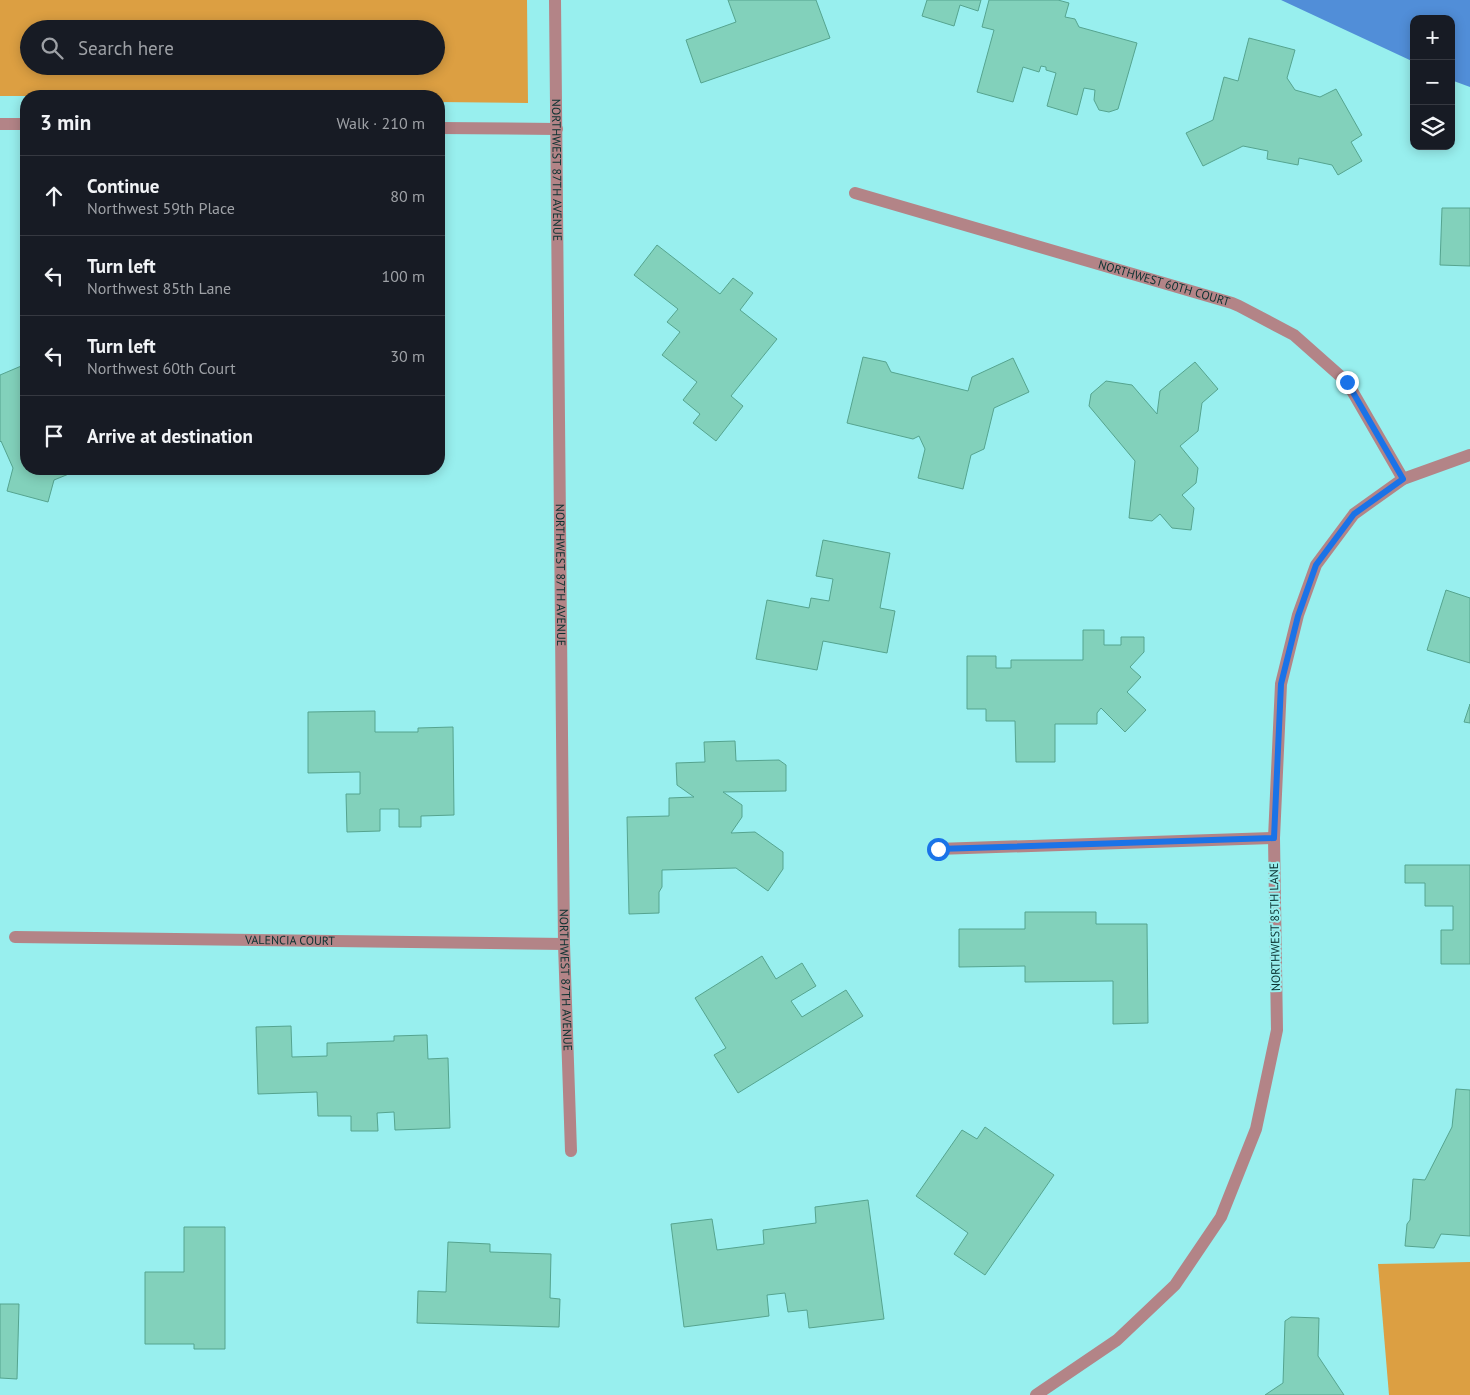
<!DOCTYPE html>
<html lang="en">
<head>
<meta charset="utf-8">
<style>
	:root { --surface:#171b24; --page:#242831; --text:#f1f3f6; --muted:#9ea1a6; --line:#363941 }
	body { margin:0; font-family:"PT Sans",sans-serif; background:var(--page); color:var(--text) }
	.controls { position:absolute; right:15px; top:15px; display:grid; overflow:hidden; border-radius:10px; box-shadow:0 2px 12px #0003 }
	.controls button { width:45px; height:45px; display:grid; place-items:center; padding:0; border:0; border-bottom:1px solid var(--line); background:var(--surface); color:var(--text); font:25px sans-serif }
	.stop { position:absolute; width:15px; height:15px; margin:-11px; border:4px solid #1a73e8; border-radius:50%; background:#fff }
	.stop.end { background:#1a73e8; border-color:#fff; box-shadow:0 1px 5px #0008 }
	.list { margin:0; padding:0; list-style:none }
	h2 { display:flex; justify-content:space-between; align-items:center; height:65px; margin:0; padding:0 20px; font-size:21px }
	h2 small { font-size:16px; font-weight:400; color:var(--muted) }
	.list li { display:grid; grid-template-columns:32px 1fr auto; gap:15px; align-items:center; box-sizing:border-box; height:80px; padding:0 20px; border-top:1px solid var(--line) }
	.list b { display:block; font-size:19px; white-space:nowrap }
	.list p { margin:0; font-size:16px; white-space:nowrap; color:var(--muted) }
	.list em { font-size:16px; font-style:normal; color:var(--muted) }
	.icon { flex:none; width:28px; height:28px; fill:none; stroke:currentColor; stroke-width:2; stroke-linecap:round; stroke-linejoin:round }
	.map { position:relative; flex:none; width:1470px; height:1395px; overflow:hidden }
	.search { position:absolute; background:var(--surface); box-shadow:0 2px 12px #0003; left:20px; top:20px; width:425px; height:55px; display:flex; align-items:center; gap:12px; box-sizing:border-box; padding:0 18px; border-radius:28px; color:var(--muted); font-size:19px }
	.panel { position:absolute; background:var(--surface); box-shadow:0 2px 12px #0003; left:20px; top:90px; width:425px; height:385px; border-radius:20px }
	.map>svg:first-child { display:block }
	.forest { fill:#dc9f42; fill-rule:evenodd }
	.water { fill:#518ed8 }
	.building { fill:#82d1bb; stroke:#55a48f }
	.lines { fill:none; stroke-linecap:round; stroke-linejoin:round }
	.minor { stroke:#b38487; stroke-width:12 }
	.route { stroke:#1a73e8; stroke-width:6 }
	.labels { text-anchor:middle; stroke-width:4; stroke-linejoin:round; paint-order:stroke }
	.street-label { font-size:12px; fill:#0a3130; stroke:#98efee }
</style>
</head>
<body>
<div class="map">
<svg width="1470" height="1395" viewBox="0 0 1470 1395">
	<rect width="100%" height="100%" fill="#98efee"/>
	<g class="forest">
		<path d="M0,0H527L528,103L439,102V96H0ZM29,29H436V66H29Z"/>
		<polygon points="1470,1262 1470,1395 1389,1395 1378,1264"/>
	</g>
	<polygon class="water" points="1281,0 1470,0 1470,87 1451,80 1451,19 1414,19 1414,62"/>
	<g class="building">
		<polygon points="728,0 816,0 830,38 701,83 686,40 736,22"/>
		<polygon points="927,0 981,0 978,11 960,5 954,26 922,16"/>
		<polygon points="989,0 1058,0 1069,3 1065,17 1075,19 1079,27 1137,43 1118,109 1109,112 1099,110 1094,100 1095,90 1084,88 1077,115 1047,106 1056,73 1046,70 1046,67 1041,66 1039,72 1023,67 1013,102 977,92 994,30 982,27"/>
		<polygon points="1249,38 1295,50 1287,78 1295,90 1320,97 1336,89 1362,135 1351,142 1362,161 1338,175 1332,165 1299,158 1298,165 1267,159 1268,151 1243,146 1203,166 1186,133 1213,120 1224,77 1238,81"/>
		<polygon points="1442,208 1470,208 1470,266 1440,265"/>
		<polygon points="657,245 720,294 733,278 753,293 740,310 777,339 731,396 743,406 716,441 693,423 700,414 683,400 697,382 662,355 680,332 667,322 678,309 634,275"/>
		<polygon points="863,357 886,362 891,372 968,391 972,377 1013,358 1029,392 994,408 984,449 971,455 963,489 918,478 925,449 919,436 913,439 847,423"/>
		<polygon points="1195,362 1218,389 1202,403 1198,431 1180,446 1198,468 1196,483 1182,495 1194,508 1191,530 1172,528 1160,514 1152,521 1129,518 1135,461 1089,406 1091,394 1106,381 1132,385 1157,414 1160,391"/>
		<polygon points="26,364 26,469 81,469 54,480 48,502 7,491 13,468 1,441 0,442 0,375"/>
		<polygon points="823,540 890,553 880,608 895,611 887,653 823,641 817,670 756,659 767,600 809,608 811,598 829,601 833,579 816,576"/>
		<polygon points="1446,590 1470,598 1470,663 1427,650"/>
		<polygon points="1083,630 1104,630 1104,645 1121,645 1121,637 1144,637 1144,652 1130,667 1141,677 1127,692 1146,710 1125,732 1101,708 1097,713 1097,724 1055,724 1055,762 1016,762 1015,721 986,721 986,709 967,709 967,656 996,656 996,668 1011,668 1011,660 1083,660"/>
		<polygon points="1470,704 1470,723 1464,722"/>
		<polygon points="375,711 375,732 418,732 418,728 453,727 454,815 421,816 421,827 399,827 399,809 380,809 380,831 347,832 346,794 360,794 360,772 308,773 308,712"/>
		<polygon points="735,741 736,761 779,760 786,765 786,791 723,792 742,805 742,817 731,833 755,832 783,852 783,869 768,891 736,868 662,870 662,887 659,892 659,913 629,914 627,817 669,816 669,798 694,797 677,785 676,763 705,762 704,742"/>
		<polygon points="1405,865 1470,865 1470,964 1441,964 1441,930 1453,930 1453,906 1425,906 1425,883 1405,883"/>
		<polygon points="1025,912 1096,912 1096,924 1147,924 1148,1023 1113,1024 1113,981 1025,982 1025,966 959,967 959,929 1025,929"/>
		<polygon points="762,956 776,979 802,963 816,986 791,1001 802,1017 846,990 863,1016 738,1093 714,1055 726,1048 695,998"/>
		<polygon points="291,1026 292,1057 327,1056 327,1043 394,1041 394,1036 427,1035 428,1059 448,1058 450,1128 395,1130 394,1112 377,1113 378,1131 351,1131 351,1116 318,1116 317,1092 258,1094 256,1027"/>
		<polygon points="1456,1089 1470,1090 1470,1236 1441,1234 1434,1248 1405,1246 1407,1224 1410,1220 1413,1179 1425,1180 1452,1127"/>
		<polygon points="985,1127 1054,1175 985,1275 954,1254 968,1233 916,1196 962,1130 977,1139"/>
		<polygon points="868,1200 884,1319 809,1328 807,1310 788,1312 785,1293 767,1295 769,1316 684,1327 671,1224 712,1219 717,1250 764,1244 763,1230 816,1223 815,1207"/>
		<polygon points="184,1227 225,1227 225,1349 194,1349 194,1344 145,1344 145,1272 184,1272"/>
		<polygon points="448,1242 490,1244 490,1252 551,1254 550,1298 560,1299 559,1327 417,1323 418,1291 446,1292"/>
		<polygon points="0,1304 19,1304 17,1379 0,1378"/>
		<polygon points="1291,1317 1319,1318 1318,1356 1344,1395 1265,1395 1283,1383 1285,1321"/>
	</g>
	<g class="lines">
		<g class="minor">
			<path id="s1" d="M555,0L564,944L571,1151"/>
			<polyline points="0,124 26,124"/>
			<polyline points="439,128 557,129"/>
			<path id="s2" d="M855,193L1232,303L1239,306L1294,335L1347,382L1403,479"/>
			<polyline points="937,849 1274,838"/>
			<path id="s3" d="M15,937L564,944"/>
			<polyline points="1036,1395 1117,1340 1175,1285 1221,1217 1256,1129 1277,1030 1274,838 1281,684 1298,615 1316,565 1354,514 1403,479 1470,455"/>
		</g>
	</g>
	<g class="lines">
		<polyline class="route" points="938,849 1274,838 1281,684 1298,616 1316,565 1354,514 1403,479 1347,382"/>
	</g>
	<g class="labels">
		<g class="street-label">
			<text dy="4" stroke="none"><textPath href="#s1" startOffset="170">NORTHWEST 87TH AVENUE</textPath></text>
			<text dy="4" stroke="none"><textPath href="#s2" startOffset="322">NORTHWEST 60TH COURT</textPath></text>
			<text dy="4" stroke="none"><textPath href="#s1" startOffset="575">NORTHWEST 87TH AVENUE</textPath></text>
			<text transform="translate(1275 927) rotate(-91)" y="4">NORTHWEST 85TH LANE</text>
			<text dy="4" stroke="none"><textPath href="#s3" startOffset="275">VALENCIA COURT</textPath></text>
			<text dy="4" stroke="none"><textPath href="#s1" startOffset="980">NORTHWEST 87TH AVENUE</textPath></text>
		</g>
	</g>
</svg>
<div class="controls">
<button>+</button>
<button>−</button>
<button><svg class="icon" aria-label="layers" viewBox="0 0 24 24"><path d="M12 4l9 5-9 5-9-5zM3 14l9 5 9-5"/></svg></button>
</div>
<div class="stop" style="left:938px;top:849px"></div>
<div class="stop end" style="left:1347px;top:382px"></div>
<div class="search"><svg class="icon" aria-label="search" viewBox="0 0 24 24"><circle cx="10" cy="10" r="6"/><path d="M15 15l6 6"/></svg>Search here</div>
<section class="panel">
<h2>3 min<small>Walk · 210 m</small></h2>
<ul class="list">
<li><svg class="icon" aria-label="ahead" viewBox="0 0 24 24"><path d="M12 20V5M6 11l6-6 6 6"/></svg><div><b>Continue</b><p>Northwest 59th Place</p></div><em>80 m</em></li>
<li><svg class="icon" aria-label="left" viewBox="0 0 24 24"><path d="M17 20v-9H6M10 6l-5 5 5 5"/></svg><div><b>Turn left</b><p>Northwest 85th Lane</p></div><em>100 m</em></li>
<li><svg class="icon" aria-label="left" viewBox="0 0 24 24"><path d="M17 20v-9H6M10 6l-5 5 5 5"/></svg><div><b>Turn left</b><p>Northwest 60th Court</p></div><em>30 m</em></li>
<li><svg class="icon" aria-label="arrive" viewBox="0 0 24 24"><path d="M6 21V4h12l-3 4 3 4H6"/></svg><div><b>Arrive at destination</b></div></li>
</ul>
</section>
</div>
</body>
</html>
